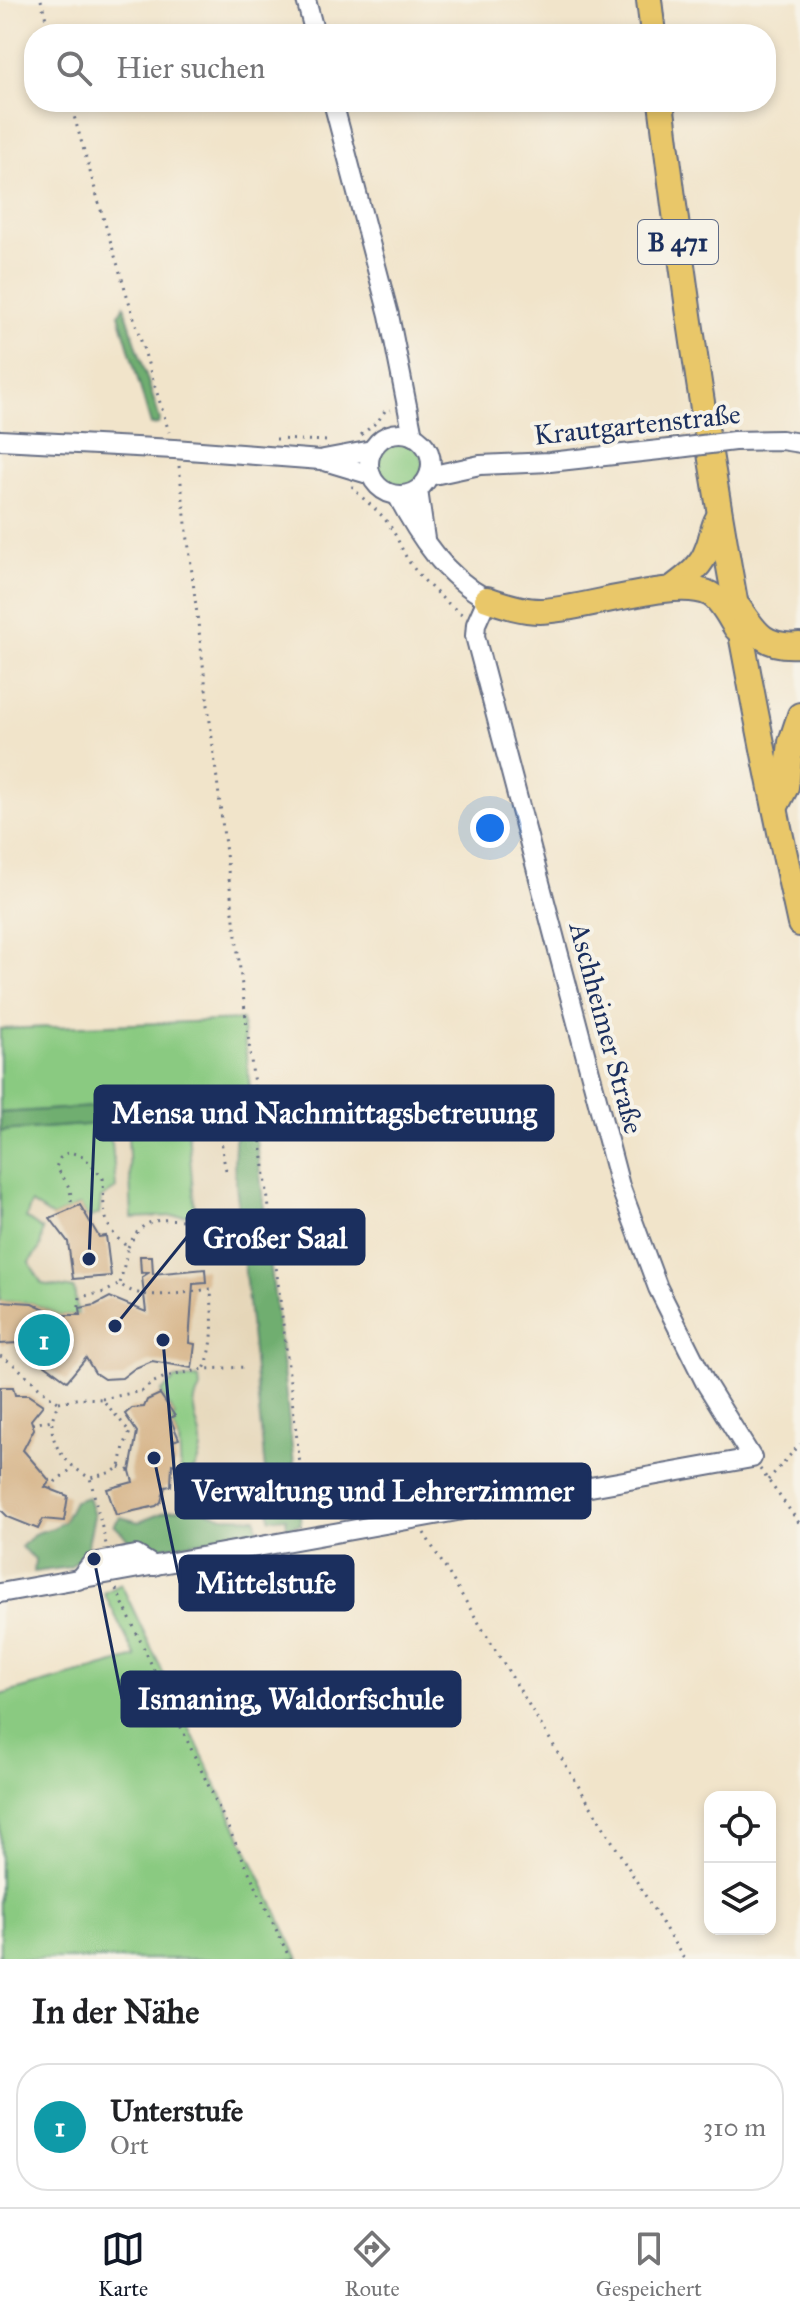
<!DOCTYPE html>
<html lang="de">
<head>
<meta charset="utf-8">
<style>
	:root { --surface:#fff; --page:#f6f6f6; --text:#202124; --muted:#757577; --line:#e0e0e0; --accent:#111827 }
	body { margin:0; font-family:"IM FELL Great Primer",serif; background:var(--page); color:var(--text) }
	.controls { position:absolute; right:24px; bottom:24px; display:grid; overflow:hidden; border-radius:16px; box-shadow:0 4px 12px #0003 }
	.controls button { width:72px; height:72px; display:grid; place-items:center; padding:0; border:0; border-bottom:2px solid var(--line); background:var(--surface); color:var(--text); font:40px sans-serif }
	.you { position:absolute; left:490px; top:828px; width:28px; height:28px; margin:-20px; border:6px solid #fff; border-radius:50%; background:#1a73e8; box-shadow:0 0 0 12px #1a73e833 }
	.badge { display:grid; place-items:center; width:52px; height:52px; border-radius:50%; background:var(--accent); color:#fff; font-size:26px; font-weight:700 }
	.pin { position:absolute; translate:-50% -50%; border:4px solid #fff; box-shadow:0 2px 8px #0006 }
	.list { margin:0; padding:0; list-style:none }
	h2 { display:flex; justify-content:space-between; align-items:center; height:104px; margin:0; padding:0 32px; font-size:34px }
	h2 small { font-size:26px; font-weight:400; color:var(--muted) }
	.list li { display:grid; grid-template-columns:52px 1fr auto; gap:24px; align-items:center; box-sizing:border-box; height:128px; margin:0 16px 16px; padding:0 16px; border:2px solid var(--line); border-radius:32px }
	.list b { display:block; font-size:30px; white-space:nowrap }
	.list p { margin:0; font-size:26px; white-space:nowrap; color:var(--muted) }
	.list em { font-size:26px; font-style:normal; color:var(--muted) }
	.icon { flex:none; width:44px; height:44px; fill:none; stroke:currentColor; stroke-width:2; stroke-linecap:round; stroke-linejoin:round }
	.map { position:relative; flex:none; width:800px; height:1959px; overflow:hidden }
	.search { position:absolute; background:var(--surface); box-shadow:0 4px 12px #0003; left:24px; right:24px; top:24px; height:88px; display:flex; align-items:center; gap:20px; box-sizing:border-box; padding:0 28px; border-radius:32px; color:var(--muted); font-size:30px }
	.sheet { height:248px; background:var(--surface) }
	nav { display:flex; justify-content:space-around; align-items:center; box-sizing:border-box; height:112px; border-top:2px solid var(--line); background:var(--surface); font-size:22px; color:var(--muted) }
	nav a { display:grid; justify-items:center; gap:4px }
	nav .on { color:var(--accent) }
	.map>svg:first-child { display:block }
	.built { fill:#e5d6b8 }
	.green { fill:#8aca81; stroke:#527c70; stroke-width:2 }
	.forest { fill:#6fae6f; stroke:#456e66; stroke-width:2 }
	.building { fill:#d4b083 }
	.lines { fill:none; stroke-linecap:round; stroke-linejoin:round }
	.minor-casing { stroke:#666e84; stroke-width:22 }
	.major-casing { stroke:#666e84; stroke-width:28 }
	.path { stroke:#666e84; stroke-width:3; stroke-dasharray:2 6; stroke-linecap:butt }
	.minor { stroke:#fff; stroke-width:18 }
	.major { stroke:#e9c769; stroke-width:24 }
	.minor-bridge-casing { stroke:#666e84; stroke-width:22; stroke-linecap:butt }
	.minor-bridge { stroke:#fff; stroke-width:18 }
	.labels { text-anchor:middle; stroke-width:8; stroke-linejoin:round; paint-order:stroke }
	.shield { fill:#f7f3e8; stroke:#5d6a87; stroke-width:2 }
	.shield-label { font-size:26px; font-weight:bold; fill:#1b2f5e }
	.street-label { font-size:28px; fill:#1b2f5e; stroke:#f7f3e8 }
	.leader { fill:none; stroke:#1b2f5e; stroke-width:3 }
	.callout-dot { fill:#1b2f5e; stroke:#f7f3e8; stroke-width:3 }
	.callout { fill:#1b2f5e; stroke:#1b2f5e; stroke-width:3 }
	.callout-label { font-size:30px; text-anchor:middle; font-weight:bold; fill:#fff }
</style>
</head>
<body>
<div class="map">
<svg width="800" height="1959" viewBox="0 0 800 1959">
	<rect width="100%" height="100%" fill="#f7f3e8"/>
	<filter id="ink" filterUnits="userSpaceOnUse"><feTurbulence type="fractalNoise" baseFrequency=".0125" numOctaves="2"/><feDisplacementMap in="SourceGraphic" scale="16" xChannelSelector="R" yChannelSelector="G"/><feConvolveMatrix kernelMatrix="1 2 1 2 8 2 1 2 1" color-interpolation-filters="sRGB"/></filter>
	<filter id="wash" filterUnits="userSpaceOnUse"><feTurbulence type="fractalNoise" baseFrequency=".006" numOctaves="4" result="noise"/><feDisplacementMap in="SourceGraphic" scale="32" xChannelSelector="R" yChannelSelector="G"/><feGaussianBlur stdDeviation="1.8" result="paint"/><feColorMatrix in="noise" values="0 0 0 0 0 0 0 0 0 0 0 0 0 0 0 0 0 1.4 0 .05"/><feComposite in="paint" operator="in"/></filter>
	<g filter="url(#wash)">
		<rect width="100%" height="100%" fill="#f1e4ca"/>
		<polygon class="built" points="242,1020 301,1524 154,1549 132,1543 86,1553 70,1567 0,1580 0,1029"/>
		<g class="green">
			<circle cx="400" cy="464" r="23"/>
			<polygon points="242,1020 251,1097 0,1113 0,1029"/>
			<polygon points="200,1117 201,1130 188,1131 195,1215 132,1218 128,1135 106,1136 112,1143 116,1188 101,1198 99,1214 88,1218 80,1205 53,1217 31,1203 26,1218 43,1230 40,1248 29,1262 42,1284 74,1289 78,1315 58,1315 32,1303 0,1301 0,1131"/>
			<path d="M199,1378L200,1389C185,1412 204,1430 201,1449C200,1456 197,1463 194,1469L181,1475L179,1439L170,1418L175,1416L161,1392L175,1379Z"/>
			<polygon points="121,1584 299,1959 0,1959 0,1695 136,1657 104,1593"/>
		</g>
		<g class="forest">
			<polygon points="124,305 160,420 158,424 151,425 119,314"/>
			<polygon points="251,1097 301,1524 287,1527 286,1517 270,1519 234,1164 236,1124 201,1130 199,1117 0,1131 0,1113"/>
			<polygon points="88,1497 94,1516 86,1553 70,1567 34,1572 35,1559 21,1547 36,1533 53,1528 64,1521 74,1501"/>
			<polygon points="196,1507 223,1517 256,1518 258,1532 154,1549 132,1543 114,1525 120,1517 139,1522 167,1511"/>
		</g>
		<g id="blocks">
			<g class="building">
				<polygon points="80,1205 99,1237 106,1236 111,1276 73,1279 68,1242 50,1218"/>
				<polygon points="140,1256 152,1256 153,1274 205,1269 206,1283 193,1284 189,1343 195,1344 192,1368 152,1361 135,1368 122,1378 104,1379 95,1373 86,1358 67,1381 44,1364 49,1358 30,1347 18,1343 0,1344 0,1301 32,1303 58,1315 81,1315 80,1308 95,1305 110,1297 146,1312 142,1277 150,1272 141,1273"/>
				<polygon points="0,1387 13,1387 15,1395 28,1395 43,1405 31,1420 34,1429 23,1450 50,1481 45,1487 68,1496 64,1521 43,1519 38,1529 8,1517 0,1509"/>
				<polygon points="160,1394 175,1416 170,1418 179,1439 173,1441 175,1453 175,1465 172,1464 171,1486 165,1487 161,1502 156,1506 116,1515 107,1489 133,1482 130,1471 137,1432 125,1414 132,1408 144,1407 147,1400"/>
			</g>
		</g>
	</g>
	<g filter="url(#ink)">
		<use href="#blocks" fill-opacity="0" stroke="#666e84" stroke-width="2"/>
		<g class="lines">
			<g class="minor-casing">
				<g id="minor">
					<polyline points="306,0 315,34"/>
					<polyline points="333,102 389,315 413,436"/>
					<circle cx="400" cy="464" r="31"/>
					<polyline points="0,440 174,449 321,460 371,475"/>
					<polyline points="734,441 781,440 800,443"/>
					<polyline points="324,459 372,450"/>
					<polyline points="429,476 480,465 550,462 678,448"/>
					<polyline points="418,490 425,539"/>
					<polyline points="78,1580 92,1563 136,1555 154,1566"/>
					<path d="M0,1593L752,1458L705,1382L658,1288L620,1186L475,636L476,624L487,599C445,576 419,537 397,495"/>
				</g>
			</g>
			<g class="major-casing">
				<g id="major">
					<polyline points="649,0 653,34"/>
					<path d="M661,102C694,378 739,652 800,924"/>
					<path d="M671,589C685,578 701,568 707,550C712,539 712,528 718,518"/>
					<path d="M487,599C504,605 522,611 540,611C581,611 676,576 710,594C721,600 729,617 736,628"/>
					<path d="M739,608C757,635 766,648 800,645"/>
					<polyline points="775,808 786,787 791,742 800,715"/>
				</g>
			</g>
			<g class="path">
				<polyline points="41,0 50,34"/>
				<polyline points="70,102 103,217 169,432"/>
				<polyline points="361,435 378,421 385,411 391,410"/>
				<polyline points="276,439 328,441"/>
				<polyline points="179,466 307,1522"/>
				<path d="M352,486C362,500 377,508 387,522C398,536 402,553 412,566C426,584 445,602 463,615"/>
				<path d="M226,1170C217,1132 220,1118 256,1099"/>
				<path d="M70,1210C74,1190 67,1183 56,1167L60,1158L69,1152L83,1156L103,1178C104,1209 101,1228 128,1247L120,1284"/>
				<path d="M128,1247C133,1238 138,1228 149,1223C167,1215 212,1223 232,1227"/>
				<path d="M78,1315L80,1297L105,1292L120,1284C141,1303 185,1292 211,1289C212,1318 216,1343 204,1369"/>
				<path d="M0,1356C22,1367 37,1389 58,1402C57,1407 53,1415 52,1421C50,1448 69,1466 90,1478L106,1544"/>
				<polyline points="102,1399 142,1391 152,1383 165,1377 204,1369 247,1367"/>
				<polyline points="59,1402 81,1398 102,1399 130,1432 124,1446 120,1467 112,1472 90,1478"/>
				<polyline points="32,1424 52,1420"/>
				<polyline points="120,1467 130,1471"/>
				<polyline points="760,1469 800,1524"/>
				<polyline points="768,1480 800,1444"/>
				<polyline points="51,1489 56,1481 74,1467"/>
				<polyline points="424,1533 684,1959"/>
				<polyline points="116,1589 290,1959"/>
			</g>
			<use href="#minor" class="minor"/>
			<use href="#major" class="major"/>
			<g class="minor-bridge-casing">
				<polyline id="minor-bridge" points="678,448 734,441"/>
			</g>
			<use href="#minor-bridge" class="minor-bridge"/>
		</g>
	</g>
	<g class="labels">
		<rect class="shield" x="638" y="220" width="80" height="44" rx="6"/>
		<g class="shield-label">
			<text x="678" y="251">B 471</text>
		</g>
		<g class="street-label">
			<text transform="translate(637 424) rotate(-6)" y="10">Krautgartenstraße</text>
			<text transform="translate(607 1028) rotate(75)" y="10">Aschheimer Straße</text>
		</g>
	</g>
	<path class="leader" d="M89 1259L95 1113M115 1326L187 1237M163 1340L176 1491M154 1458L180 1583M94 1559L122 1699"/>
	<g class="callout-dot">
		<circle cx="89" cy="1259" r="8"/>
		<circle cx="115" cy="1326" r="8"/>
		<circle cx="163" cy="1340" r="8"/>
		<circle cx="154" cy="1458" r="8"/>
		<circle cx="94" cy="1559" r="8"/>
	</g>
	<g class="callout">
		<rect x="95" y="1086" width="458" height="54" rx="8"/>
		<rect x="187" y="1210" width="177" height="54" rx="8"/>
		<rect x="176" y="1464" width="414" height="54" rx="8"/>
		<rect x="180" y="1556" width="173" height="54" rx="8"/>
		<rect x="122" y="1672" width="338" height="54" rx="8"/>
	</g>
	<g class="callout-label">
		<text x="324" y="1123">Mensa und Nachmittagsbetreuung</text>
		<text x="275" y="1248">Großer Saal</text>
		<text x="383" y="1501">Verwaltung und Lehrerzimmer</text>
		<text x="266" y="1593">Mittelstufe</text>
		<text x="291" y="1709">Ismaning, Waldorfschule</text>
	</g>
</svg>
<div class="controls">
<button><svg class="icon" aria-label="locate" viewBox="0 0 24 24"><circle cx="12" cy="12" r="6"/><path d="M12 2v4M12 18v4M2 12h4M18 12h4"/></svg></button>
<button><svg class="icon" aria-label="layers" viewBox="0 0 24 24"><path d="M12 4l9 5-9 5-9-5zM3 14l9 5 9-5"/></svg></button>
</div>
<div class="you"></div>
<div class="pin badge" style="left:44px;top:1340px;background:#0f9aa8">1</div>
<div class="search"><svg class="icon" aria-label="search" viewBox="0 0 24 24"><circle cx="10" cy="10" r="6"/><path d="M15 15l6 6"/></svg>Hier suchen</div>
</div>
<section class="sheet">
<h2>In der Nähe<small></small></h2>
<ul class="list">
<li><span class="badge" style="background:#0f9aa8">1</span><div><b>Unterstufe</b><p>Ort</p></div><em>310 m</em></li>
</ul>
</section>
<nav>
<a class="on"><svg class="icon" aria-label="map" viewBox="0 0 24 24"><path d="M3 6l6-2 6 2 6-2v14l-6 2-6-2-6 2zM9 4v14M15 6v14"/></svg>Karte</a>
<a><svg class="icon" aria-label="directions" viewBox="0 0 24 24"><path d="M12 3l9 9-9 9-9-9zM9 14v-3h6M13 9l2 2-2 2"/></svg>Route</a>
<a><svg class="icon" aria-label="saved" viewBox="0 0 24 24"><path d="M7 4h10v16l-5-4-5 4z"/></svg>Gespeichert</a>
</nav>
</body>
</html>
